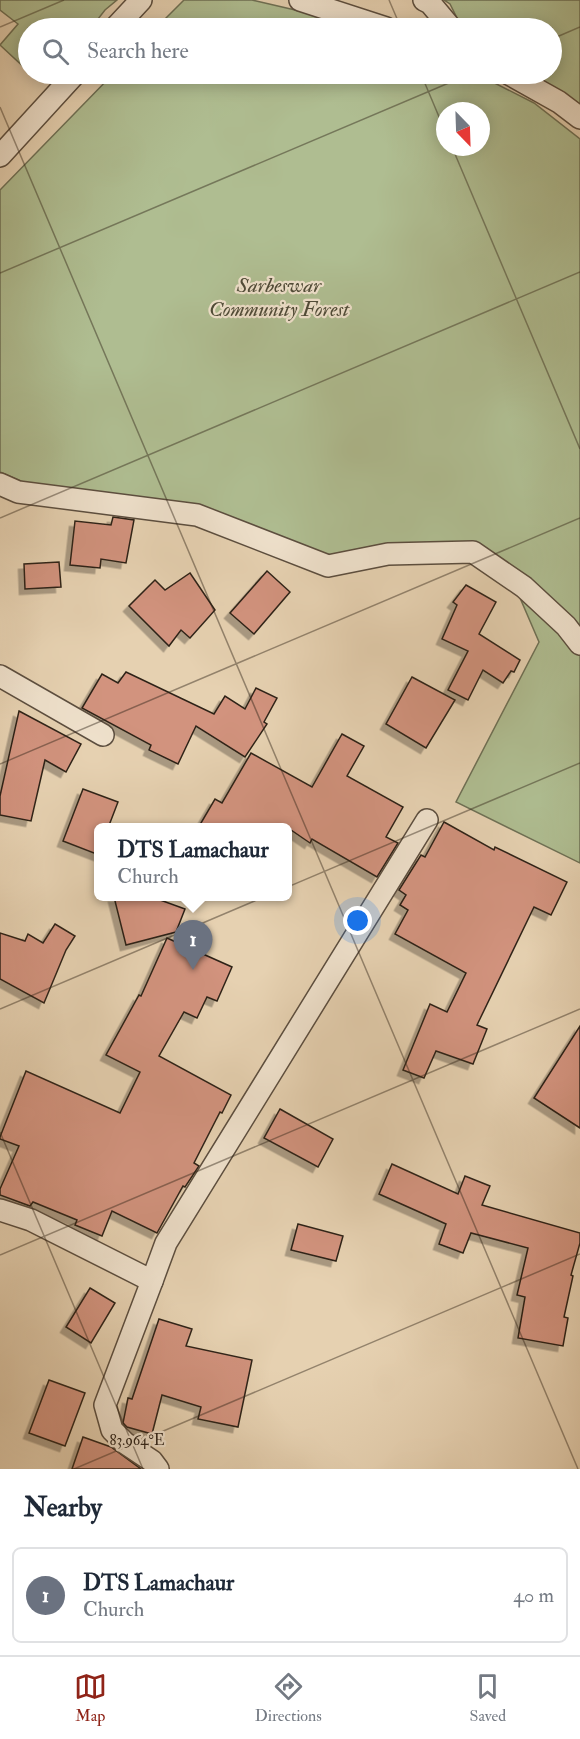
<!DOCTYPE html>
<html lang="en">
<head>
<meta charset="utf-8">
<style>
	:root { --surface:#fff; --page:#f6f6f7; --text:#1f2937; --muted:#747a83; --line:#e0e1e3; --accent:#8f2418 }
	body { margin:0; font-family:"IM FELL Double Pica",serif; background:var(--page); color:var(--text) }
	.compass { position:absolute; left:436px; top:102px; width:54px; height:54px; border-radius:50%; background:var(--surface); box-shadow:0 3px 15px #0003; rotate:157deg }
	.you { position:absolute; left:358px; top:921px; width:21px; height:21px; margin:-15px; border:4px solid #fff; border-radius:50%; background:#1a73e8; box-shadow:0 0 0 9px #1a73e833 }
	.badge { display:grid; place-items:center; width:39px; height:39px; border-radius:50%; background:var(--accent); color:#fff; font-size:20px; font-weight:700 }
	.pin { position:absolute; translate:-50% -50px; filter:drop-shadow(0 2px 3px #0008) }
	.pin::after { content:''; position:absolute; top:32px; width:21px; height:18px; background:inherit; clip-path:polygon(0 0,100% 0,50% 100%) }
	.popup { position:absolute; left:94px; top:823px; width:198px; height:78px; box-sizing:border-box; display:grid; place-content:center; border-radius:9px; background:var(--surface); filter:drop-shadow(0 2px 4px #0005); font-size:20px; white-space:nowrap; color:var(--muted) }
	.popup b { font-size:22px; color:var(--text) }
	.popup::after { content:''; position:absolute; left:50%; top:100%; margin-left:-12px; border:12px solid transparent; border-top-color:var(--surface) }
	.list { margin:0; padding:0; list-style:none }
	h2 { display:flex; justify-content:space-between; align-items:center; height:78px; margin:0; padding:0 24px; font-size:26px }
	h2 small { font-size:20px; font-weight:400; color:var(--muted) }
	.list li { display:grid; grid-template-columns:39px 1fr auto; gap:18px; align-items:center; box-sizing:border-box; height:96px; margin:0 12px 12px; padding:0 12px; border:2px solid var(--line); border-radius:9px }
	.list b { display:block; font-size:22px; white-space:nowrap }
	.list p { margin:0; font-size:20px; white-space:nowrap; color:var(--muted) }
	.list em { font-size:20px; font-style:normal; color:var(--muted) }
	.icon { flex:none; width:33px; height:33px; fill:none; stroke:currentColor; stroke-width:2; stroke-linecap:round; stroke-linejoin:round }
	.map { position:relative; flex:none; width:580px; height:1469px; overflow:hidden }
	.search { position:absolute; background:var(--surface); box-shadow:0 3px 15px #0003; left:18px; right:18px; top:18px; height:66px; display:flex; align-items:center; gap:15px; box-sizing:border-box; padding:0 21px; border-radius:33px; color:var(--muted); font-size:22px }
	.sheet { height:186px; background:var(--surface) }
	nav { display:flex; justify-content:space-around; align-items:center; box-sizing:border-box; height:84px; border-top:2px solid var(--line); background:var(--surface); font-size:16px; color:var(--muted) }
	nav a { display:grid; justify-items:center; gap:3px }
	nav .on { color:var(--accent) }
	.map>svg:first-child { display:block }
	.green { fill:#afbd91; stroke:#6e7055; stroke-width:1.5; fill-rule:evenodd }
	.building { fill:#d2937e; stroke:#2e2319; stroke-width:1.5; filter:url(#shadow) }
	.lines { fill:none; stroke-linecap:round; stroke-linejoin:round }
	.street-casing { stroke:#5c4e3f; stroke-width:24 }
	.street { stroke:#efe1cc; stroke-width:21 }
	.ticks { fill:none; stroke:#2e2319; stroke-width:1.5; stroke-opacity:0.45 }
	.labels { text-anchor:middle; stroke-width:4.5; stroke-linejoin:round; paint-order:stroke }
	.park-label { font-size:21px; font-style:italic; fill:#4e4a37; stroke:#efe1cc }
	.ticks-label { font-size:15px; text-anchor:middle; fill:#2e2319; stroke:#efe1cc; stroke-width:4.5; stroke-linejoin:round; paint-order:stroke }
</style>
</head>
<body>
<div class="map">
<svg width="580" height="1469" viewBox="0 0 580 1469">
	<defs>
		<filter id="shadow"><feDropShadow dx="-5.5" dy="5.5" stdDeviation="0" flood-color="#0004"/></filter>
	</defs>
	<rect width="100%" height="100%" fill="#e6d1b1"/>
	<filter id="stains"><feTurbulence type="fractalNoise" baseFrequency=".00333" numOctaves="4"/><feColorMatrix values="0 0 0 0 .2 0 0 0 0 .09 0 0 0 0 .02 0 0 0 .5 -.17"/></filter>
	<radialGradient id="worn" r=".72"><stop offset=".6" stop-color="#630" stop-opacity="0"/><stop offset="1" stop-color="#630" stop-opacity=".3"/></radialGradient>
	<g class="green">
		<polygon points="0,0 117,0 105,10 91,28 28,28 28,71 0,45 18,24 0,10"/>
		<polygon points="184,0 252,0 321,16 350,28 156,28"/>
		<polygon points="444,0 580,0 580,104 532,74 552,74 552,28 462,28 450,4"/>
		<path d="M113,74H477L534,103L580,139V863L456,802L539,642L517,591L479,545L328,556L199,506L92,491L32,486L0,472V190ZM445,111H481V147H445Z"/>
	</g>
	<g class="building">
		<polygon points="113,517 134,520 126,563 101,559 100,568 70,565 75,521 111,525"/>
		<polygon points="59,562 61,587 25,589 24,564"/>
		<polygon points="267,571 290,592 254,634 230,613"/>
		<polygon points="190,573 215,610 190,638 181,630 169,646 129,606 155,580 165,590"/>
		<polygon points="466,585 496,602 479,634 520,660 514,672 511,671 503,683 483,670 468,700 448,690 468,651 442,639 457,605 453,602"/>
		<polygon points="126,672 214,714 225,696 245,709 256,688 277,698 264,722 267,724 245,757 196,726 178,764 149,750 151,745 82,708 102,674 118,683"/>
		<polygon points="412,677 455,700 426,748 386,724"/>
		<polygon points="19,711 81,744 66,772 45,760 31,821 0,815 0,796"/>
		<polygon points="342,734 364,746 347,776 403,807 386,837 398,843 377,877 312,839 310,843 288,828 198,828 215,799 222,803 251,753 312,787"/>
		<polygon points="83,789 118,802 108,828 99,828 99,855 63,841"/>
		<polygon points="444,822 494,850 495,847 567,882 551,915 534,907 477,1025 487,1029 473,1064 436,1051 424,1078 403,1070 430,1004 447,1012 466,973 395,934 408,910 400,905 406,895 399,890 421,855 425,857"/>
		<polygon points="114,897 152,897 185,909 176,932 126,945"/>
		<polygon points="55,924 75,936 66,950 44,1003 0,979 0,933 25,941 28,934 43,943"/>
		<polygon points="167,938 232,967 217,1001 207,997 197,1018 184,1012 159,1056 231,1095 222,1113 220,1112 194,1163 199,1166 185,1187 183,1186 157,1233 112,1211 102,1236 75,1225 77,1220 33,1202 30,1206 0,1195 0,1189 19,1146 0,1139 0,1137 26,1071 120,1113 140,1072 106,1055 139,995 141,996"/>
		<polygon points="580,1026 580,1128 534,1098"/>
		<polygon points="280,1109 333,1139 318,1167 264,1138"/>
		<polygon points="392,1164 458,1194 465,1176 490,1186 482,1205 580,1233 580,1243 571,1275 573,1276 564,1317 568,1318 563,1346 518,1338 525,1297 517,1295 528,1248 471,1233 463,1253 439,1244 446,1224 379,1194"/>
		<polygon points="298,1224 343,1236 336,1261 291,1250"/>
		<polygon points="90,1288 115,1303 91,1343 66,1327"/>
		<polygon points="159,1319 192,1329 186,1346 252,1360 238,1427 198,1419 201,1407 162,1395 152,1434 127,1427 123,1423 128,1398 132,1399"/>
		<polygon points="49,1380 85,1393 65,1446 29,1433"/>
		<polygon points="83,1437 111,1447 141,1469 72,1469"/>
	</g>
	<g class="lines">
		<g class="street-casing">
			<g id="street">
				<polyline points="300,0 386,28"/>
				<polyline points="424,0 430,3 451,28"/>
				<polyline points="115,28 141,0"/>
				<polyline points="509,74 559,102 580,118"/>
				<polyline points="0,156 75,74"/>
				<polyline points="0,484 18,492 197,515 328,566 388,554 473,552 524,587 566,626 580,644"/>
				<polyline points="0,676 103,735"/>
				<polyline points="0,1210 31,1220 152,1281 166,1243 427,820"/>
				<polyline points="152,1281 105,1405 112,1430 125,1443 152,1461 158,1469"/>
			</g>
		</g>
		<use href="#street" class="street"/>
	</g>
	<path class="ticks" d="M389,0L401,28M0,27L64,0M552,39L580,27M421,74L445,131M0,107L578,1469M452,147L580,449M0,273L470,74M0,518L580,272M0,764L580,518M0,1009L580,763M0,1132L143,1469M0,1255L580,1009M74,1469L580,1254"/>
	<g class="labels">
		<g class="park-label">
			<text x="279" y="292">Sarbeswar<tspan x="279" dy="24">Community Forest</tspan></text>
		</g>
	</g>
	<g class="ticks-label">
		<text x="137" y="1445">83.964°E</text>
	</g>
	<rect width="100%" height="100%" filter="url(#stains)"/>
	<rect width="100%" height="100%" fill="url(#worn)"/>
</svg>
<svg class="compass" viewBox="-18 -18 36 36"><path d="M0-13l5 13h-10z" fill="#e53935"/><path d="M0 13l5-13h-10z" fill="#747a83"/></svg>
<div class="you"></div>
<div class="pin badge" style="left:193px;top:970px;background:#6b7280">1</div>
<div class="popup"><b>DTS Lamachaur</b>Church</div>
<div class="search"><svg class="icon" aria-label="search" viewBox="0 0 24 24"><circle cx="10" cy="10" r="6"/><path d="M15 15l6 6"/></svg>Search here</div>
</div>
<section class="sheet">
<h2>Nearby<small></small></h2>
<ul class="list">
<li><span class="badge" style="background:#6b7280">1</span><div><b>DTS Lamachaur</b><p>Church</p></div><em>40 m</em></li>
</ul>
</section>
<nav>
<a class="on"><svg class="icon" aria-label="map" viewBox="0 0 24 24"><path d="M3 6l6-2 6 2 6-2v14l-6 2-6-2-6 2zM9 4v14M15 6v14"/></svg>Map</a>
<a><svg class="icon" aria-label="directions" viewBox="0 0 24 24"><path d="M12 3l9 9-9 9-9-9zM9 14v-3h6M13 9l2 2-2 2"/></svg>Directions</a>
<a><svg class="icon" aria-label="saved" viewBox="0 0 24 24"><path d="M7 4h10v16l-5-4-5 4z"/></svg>Saved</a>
</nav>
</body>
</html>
